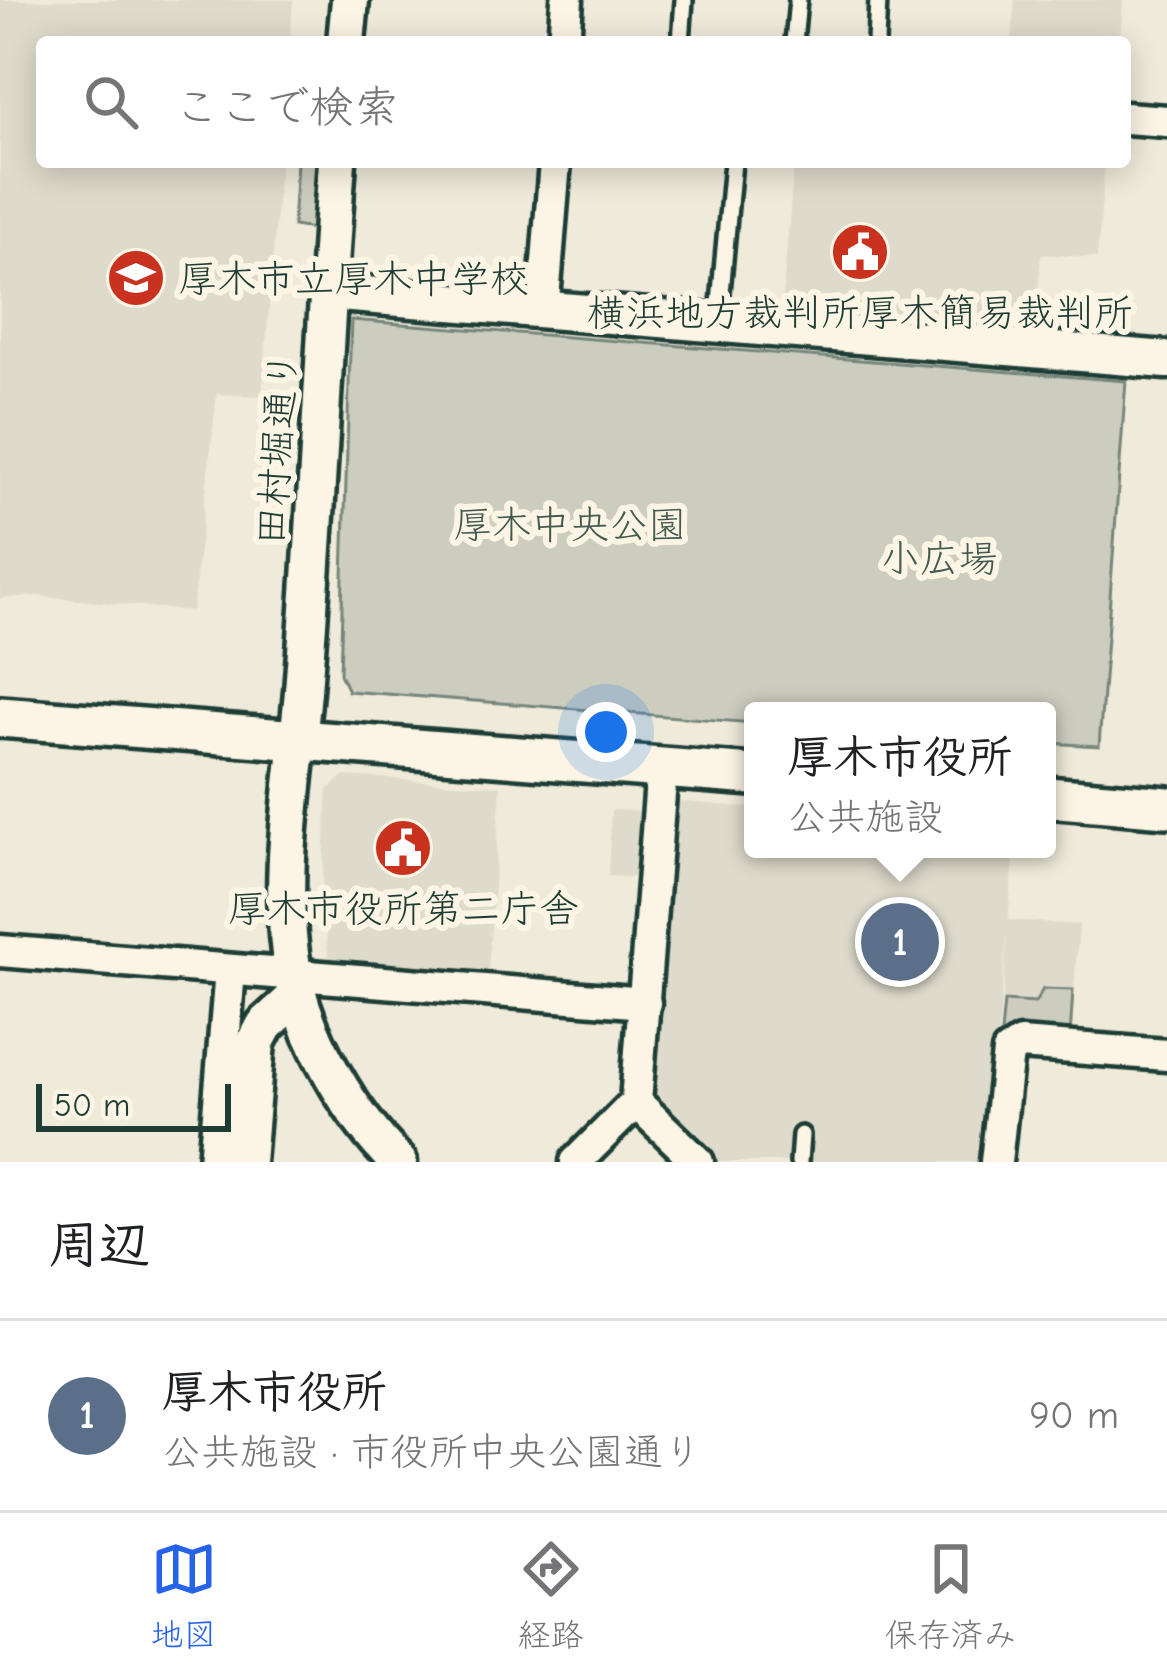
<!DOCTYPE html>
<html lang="ja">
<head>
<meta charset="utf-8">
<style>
	:root { --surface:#fff; --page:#f2f2f2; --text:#202124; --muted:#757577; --line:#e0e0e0; --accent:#2563eb }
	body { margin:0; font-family:"Comic Neue","Klee One",sans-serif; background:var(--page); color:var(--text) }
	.scale { position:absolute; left:36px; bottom:30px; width:195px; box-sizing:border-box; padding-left:12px; border:6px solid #1f3d34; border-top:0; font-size:33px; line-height:42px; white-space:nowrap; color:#1f3d34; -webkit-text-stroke:9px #fcf5e5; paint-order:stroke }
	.you { position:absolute; left:606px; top:732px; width:42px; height:42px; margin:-30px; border:9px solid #fff; border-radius:50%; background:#1a73e8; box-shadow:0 0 0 18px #1a73e833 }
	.badge { display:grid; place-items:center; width:78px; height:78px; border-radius:50%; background:var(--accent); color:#fff; font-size:39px; font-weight:700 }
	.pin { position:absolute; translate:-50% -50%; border:6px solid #fff; box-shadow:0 3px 12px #0006 }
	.popup { position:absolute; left:744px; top:702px; width:312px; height:156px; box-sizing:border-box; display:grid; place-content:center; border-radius:12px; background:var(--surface); filter:drop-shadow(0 3px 9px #0005); font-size:39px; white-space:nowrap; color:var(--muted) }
	.popup b { font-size:45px; color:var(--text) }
	.popup::after { content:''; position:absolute; left:50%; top:100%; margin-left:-24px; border:24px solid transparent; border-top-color:var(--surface) }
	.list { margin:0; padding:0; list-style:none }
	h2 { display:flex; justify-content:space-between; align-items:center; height:156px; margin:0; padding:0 48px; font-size:51px }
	h2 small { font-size:39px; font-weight:400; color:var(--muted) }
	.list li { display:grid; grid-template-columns:78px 1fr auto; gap:36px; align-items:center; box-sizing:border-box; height:192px; padding:0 48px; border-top:3px solid var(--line) }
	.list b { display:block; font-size:45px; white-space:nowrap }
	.list p { margin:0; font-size:39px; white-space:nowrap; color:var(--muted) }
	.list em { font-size:39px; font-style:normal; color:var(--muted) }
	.icon { flex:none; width:66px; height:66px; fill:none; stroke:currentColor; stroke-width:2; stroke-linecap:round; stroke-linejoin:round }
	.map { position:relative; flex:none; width:1167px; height:1162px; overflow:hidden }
	.search { position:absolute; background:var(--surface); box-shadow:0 6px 30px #0003; left:36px; right:36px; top:36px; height:132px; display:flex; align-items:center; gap:30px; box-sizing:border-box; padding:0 42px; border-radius:12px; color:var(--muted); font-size:45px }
	.sheet { height:348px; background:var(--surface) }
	nav { display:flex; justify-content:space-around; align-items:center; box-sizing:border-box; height:168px; border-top:3px solid var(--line); background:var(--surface); font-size:33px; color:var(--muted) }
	nav a { display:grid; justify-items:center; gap:6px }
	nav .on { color:var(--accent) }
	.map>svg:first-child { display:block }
	.built { fill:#dedbcc }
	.green { fill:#cccdbf; stroke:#76857a; stroke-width:3 }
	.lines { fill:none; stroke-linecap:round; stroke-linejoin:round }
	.service-casing { stroke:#1f3d34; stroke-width:24 }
	.minor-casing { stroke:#1f3d34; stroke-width:39 }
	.tertiary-casing { stroke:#1f3d34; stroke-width:45 }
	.secondary-casing { stroke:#1f3d34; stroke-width:48 }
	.service { stroke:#fcf5e5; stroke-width:15 }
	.minor { stroke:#fcf5e5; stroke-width:30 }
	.tertiary { stroke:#fcf5e5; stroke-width:36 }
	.secondary { stroke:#fcf5e5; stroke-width:39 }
	.labels { text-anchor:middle; stroke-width:12; stroke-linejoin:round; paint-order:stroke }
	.poi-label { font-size:39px; fill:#1f3d34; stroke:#fcf5e5 }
	.street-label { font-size:39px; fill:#1f3d34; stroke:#fcf5e5 }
	.park-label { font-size:39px; fill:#425a50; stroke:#fcf5e5 }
</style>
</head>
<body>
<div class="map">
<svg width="1167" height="1162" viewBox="0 0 1167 1162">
	<rect width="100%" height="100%" fill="#efeada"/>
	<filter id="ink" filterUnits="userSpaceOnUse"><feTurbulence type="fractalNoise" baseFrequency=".00833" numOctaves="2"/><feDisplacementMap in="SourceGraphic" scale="24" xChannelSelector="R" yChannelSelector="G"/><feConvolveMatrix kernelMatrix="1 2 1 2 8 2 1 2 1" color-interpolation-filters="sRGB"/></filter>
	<g filter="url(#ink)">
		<g class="built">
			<polygon points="0,0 293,0 290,42 42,42 42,162 280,162 262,396 217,394 192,611 38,596 0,598"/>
			<polygon points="1015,0 1123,0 1120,42 1012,42"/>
			<polygon points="794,162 1105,162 1097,258 1041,254 1035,326 782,306"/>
			<polygon points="344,776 501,786 487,985 330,973 322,894 328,790"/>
			<polygon points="675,801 753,808 753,849 1015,849 1008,920 1079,925 1070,1039 1001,1033 1007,935 986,1162 708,1162 649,1104"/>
			<polygon points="611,810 642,811 639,878 608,876"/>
		</g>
		<g class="green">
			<polygon points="297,162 317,162 313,229 293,226"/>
			<polygon points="351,320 1126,381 1099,746 1047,743 1047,711 753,711 753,723 348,691 340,674"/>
			<polygon points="1043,989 1073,990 1070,1038 1001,1033 1004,1001 1035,1003"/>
		</g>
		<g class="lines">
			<g class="service-casing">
				<g id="service">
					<polyline points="681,42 684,0"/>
					<polyline points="794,42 798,0"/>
					<polyline points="876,42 878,0"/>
					<polyline points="718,325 733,162"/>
					<polyline points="799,1162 801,1135"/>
				</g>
			</g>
			<g class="minor-casing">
				<g id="minor">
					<polyline points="564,42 567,0"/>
					<polyline points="1125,118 1167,121"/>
					<polyline points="543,312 555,162"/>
					<polyline points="0,951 645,1003"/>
					<polyline points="636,1102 698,1162"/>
					<polyline points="214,1162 230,971"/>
					<polyline points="576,1162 636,1102 662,768"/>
					<polyline points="996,1162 1008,1052 1020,1044 1167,1055"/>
				</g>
			</g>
			<g class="tertiary-casing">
				<g id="tertiary">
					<polyline points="346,42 350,0"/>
					<path d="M337,162C324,338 317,515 303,691C295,783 276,880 293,973C305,1038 351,1116 398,1162"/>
					<polyline points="327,292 1167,360"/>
					<polyline points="246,1162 256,1042 265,1025 298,995"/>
				</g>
			</g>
			<g class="secondary-casing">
				<g id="secondary">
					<polyline points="0,717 753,775"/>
					<polyline points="1047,797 1167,807"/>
				</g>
			</g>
			<use href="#service" class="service"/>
			<use href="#minor" class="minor"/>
			<use href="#tertiary" class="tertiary"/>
			<use href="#secondary" class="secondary"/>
		</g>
	</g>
	<defs>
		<g id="civic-disc" transform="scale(3)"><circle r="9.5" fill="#c8321e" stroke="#fcf5e5"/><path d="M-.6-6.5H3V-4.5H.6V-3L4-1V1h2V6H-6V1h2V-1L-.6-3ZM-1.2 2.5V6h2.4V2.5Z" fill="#fff"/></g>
		<g id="school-disc" transform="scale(3)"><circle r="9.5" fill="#c8321e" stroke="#fcf5e5"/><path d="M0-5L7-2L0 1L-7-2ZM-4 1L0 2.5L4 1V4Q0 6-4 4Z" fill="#fff"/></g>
	</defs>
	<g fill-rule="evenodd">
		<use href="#civic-disc" x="860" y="252"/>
		<use href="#school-disc" x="136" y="278"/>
		<use href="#civic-disc" x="403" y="848"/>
	</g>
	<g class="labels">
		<g class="poi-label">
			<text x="178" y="292" text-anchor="start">厚木市立厚木中学校</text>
			<text x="860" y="326">横浜地方裁判所厚木簡易裁判所</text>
			<text x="403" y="922">厚木市役所第二庁舎</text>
		</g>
		<g class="street-label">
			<text transform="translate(276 448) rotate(-86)" y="14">田村堀通り</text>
		</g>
		<g class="park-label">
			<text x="570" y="538">厚木中央公園</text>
			<text x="939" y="572">小広場</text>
		</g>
	</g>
</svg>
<div class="scale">50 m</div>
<div class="you"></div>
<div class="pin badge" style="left:900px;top:942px;background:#5c6f8a">1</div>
<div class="popup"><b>厚木市役所</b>公共施設</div>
<div class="search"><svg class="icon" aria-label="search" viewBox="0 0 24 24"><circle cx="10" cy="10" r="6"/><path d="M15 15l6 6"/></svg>ここで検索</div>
</div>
<section class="sheet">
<h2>周辺<small></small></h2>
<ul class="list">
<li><span class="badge" style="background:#5c6f8a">1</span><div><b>厚木市役所</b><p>公共施設 · 市役所中央公園通り</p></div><em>90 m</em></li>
</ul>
</section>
<nav>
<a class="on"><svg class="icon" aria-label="map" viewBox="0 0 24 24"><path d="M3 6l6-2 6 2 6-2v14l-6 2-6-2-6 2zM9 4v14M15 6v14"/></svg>地図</a>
<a><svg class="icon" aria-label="directions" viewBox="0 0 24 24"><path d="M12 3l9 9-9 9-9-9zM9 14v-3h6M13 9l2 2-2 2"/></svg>経路</a>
<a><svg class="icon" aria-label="saved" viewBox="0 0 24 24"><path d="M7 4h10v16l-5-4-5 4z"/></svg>保存済み</a>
</nav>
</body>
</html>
